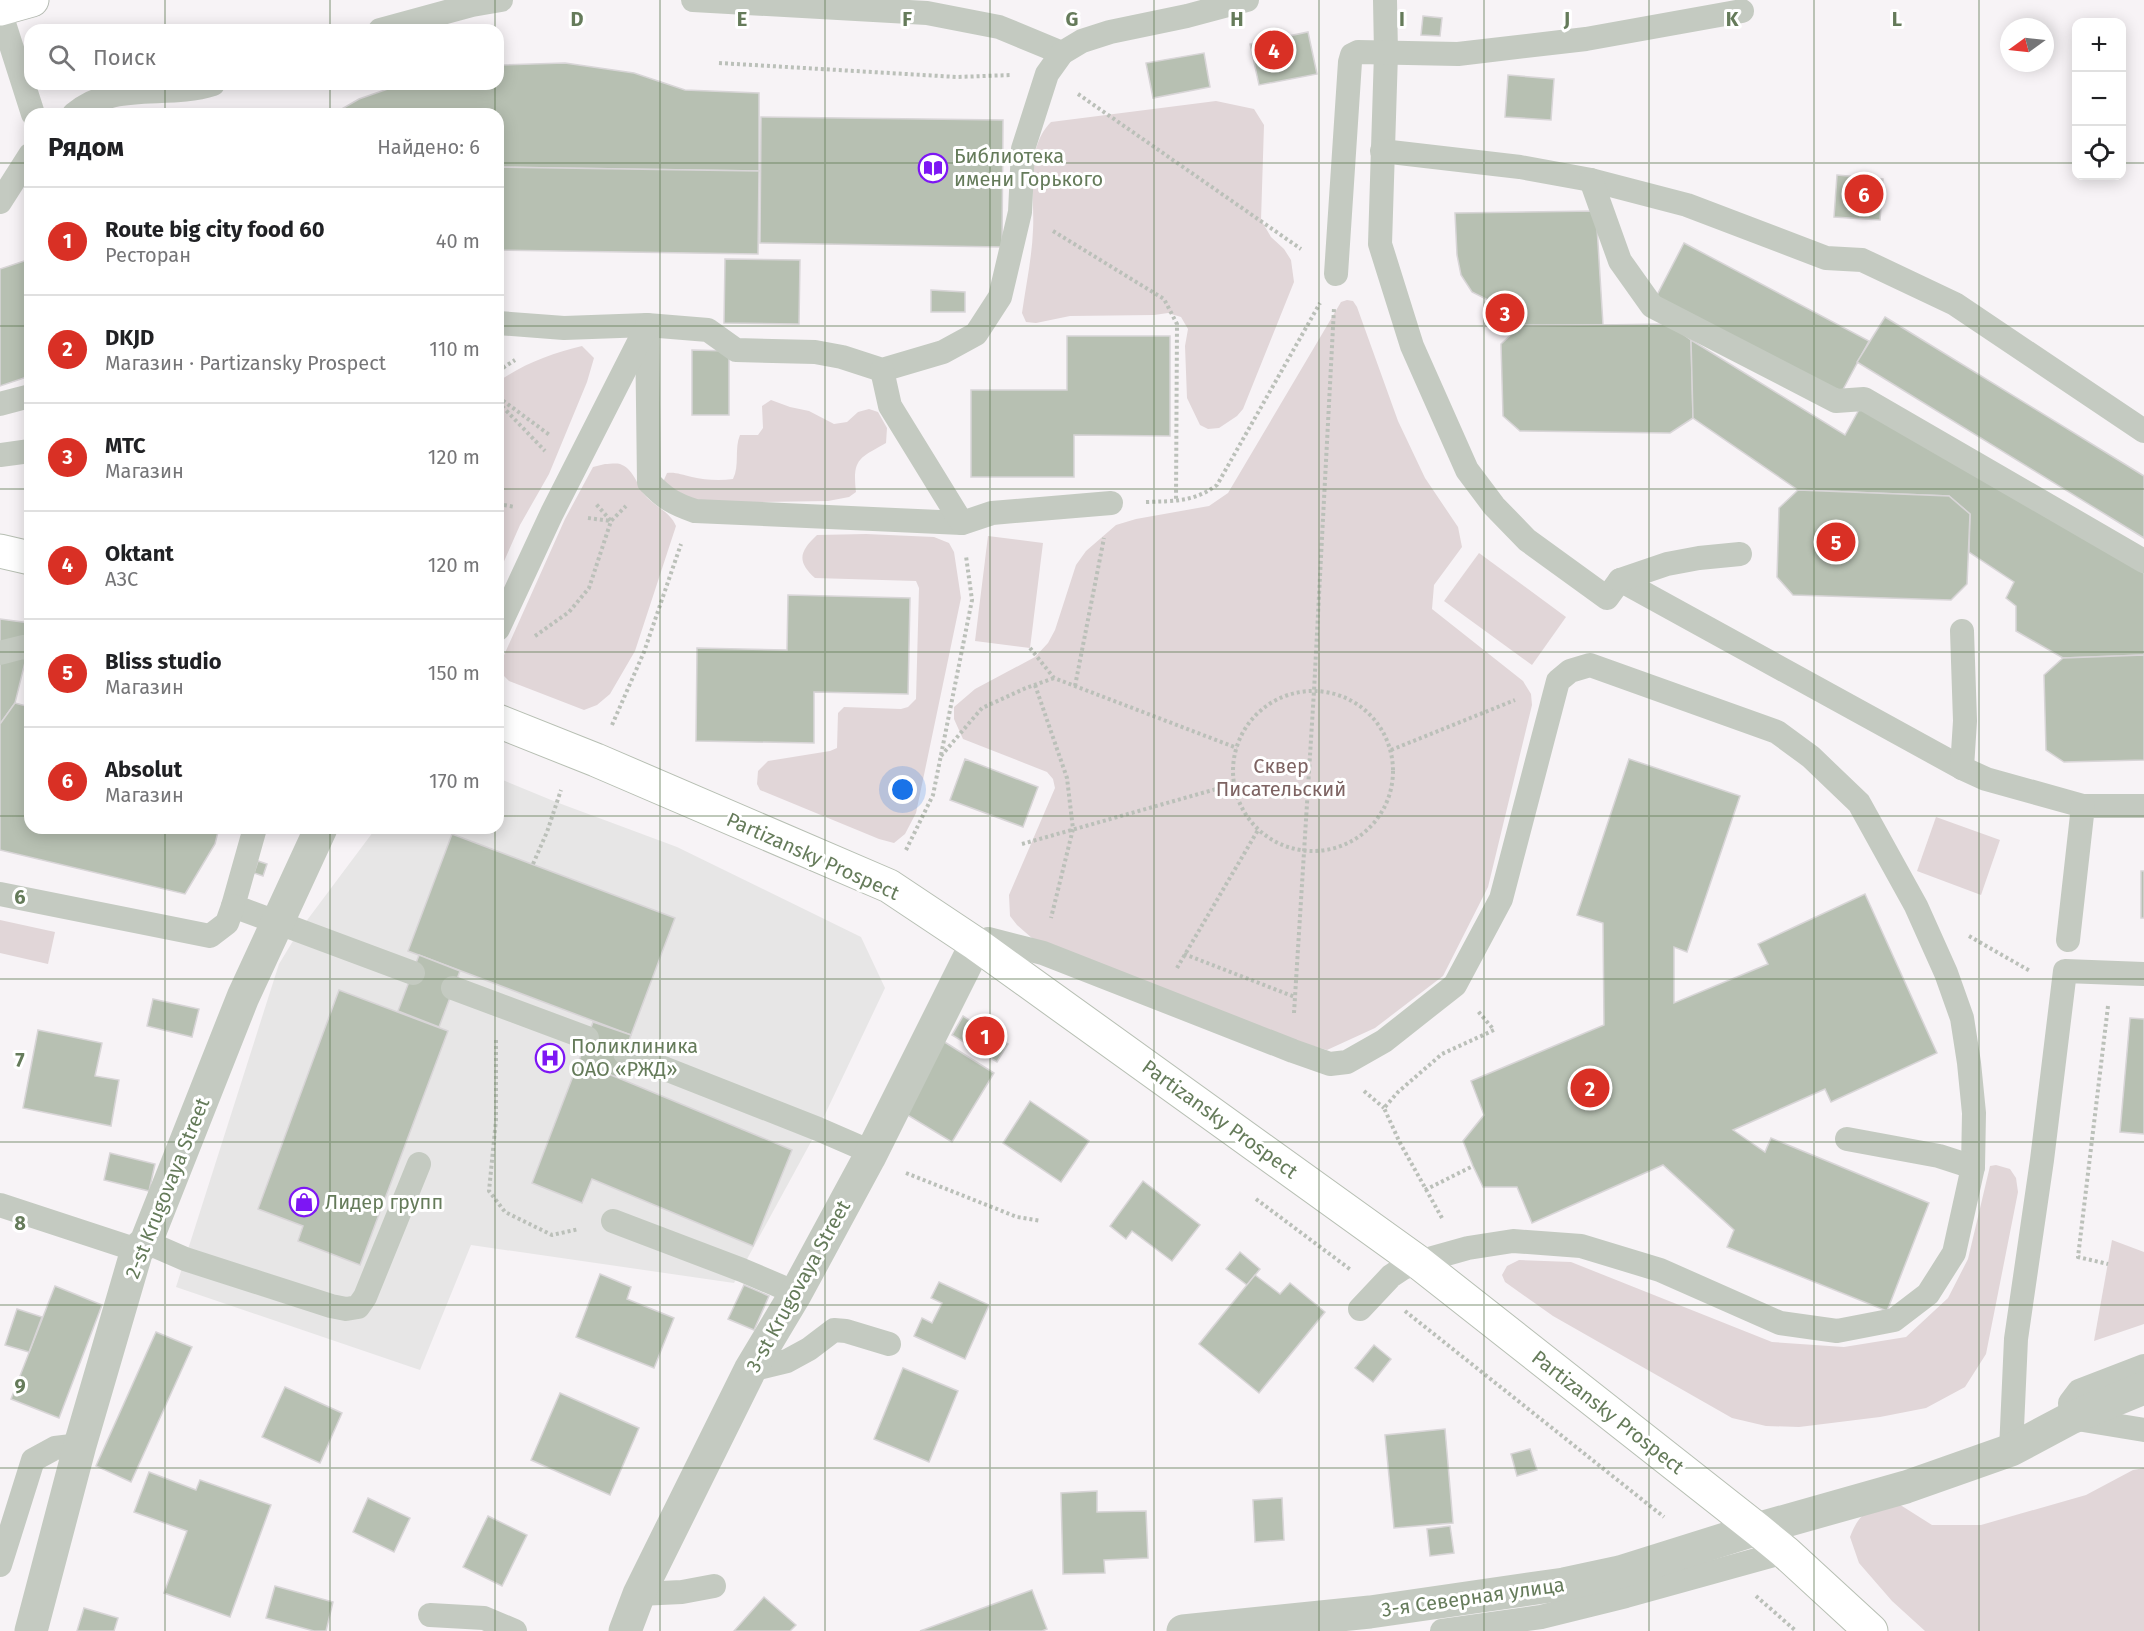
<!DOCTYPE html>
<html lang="ru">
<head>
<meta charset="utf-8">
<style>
	:root { --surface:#fff; --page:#f2f2f2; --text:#202124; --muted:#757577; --line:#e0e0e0; --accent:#d93025 }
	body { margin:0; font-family:"Fira Sans",sans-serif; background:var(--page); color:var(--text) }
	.controls { position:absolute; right:18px; top:18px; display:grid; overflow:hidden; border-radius:12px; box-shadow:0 3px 15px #0003 }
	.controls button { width:54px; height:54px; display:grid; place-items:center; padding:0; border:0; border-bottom:2px solid var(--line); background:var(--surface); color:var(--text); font:30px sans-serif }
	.compass { position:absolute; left:2000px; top:18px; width:54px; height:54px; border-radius:50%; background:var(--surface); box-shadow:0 3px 15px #0003; rotate:255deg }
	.you { position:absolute; left:903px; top:790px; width:21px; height:21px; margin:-15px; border:4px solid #fff; border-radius:50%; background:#1a73e8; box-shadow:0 0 0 9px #1a73e833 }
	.badge { display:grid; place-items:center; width:39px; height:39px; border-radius:50%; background:var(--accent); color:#fff; font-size:20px; font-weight:700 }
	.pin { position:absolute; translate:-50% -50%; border:3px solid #fff; box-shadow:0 2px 6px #0006 }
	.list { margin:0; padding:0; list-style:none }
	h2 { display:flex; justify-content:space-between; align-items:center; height:78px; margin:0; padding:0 24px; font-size:26px }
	h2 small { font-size:20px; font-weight:400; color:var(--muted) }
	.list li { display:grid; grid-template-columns:39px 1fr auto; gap:18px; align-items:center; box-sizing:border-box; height:108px; padding:0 24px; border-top:2px solid var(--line) }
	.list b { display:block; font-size:22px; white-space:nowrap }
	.list p { margin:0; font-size:20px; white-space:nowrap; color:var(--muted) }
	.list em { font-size:20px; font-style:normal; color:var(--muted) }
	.icon { flex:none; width:33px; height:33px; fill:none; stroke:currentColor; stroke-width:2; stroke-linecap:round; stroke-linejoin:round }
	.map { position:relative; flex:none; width:2144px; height:1631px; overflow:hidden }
	.search { position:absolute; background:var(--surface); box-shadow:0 3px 15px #0003; left:24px; top:24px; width:480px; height:66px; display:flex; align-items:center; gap:15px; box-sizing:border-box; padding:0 21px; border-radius:18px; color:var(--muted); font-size:22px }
	.panel { position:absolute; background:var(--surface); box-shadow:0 3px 15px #0003; left:24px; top:108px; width:480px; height:726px; border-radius:18px }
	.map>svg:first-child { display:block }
	.built { fill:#e7e6e6 }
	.green { fill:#e1d6d8 }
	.building { fill:#b7c0b2; stroke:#d8d5d7; stroke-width:1.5 }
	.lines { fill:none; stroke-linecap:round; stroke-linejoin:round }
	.secondary-casing { stroke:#b7bfb3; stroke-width:35 }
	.trunk-casing { stroke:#b5bbb2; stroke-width:35 }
	.path { stroke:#bbc0b9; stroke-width:4; stroke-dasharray:3 3; stroke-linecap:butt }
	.service { stroke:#c4cac1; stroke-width:24 }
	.minor { stroke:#c4cac1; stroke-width:33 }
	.secondary { stroke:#fff; stroke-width:33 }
	.trunk { stroke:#fff; stroke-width:33 }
	.grid { fill:none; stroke:#657b5a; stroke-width:1.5; stroke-opacity:0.55 }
	.labels { text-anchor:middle; stroke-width:6; stroke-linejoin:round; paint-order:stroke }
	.poi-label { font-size:20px; fill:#657b5a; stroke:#fff; text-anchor:start }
	.park-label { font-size:20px; fill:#7d6362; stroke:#fff }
	.street-label { font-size:20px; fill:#657b5a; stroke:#fff }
	.grid-label { font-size:20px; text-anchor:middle; font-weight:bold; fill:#657b5a; stroke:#fff; stroke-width:6; stroke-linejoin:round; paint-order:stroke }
</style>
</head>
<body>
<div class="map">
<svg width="2144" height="1631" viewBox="0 0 2144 1631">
	<rect width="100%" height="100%" fill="#f7f3f6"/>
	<polygon class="built" points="498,778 556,802 677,847 861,937 885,988 818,1129 734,1283 471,1245 420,1370 176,1287 279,964 299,931 376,828 498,828"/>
	<g class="green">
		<path d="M1216,101L1254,109L1264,125L1261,220L1271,237L1284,249L1291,260L1294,282L1243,409L1237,416L1219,428L1208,429L1200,425L1187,398L1185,346L1188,329L1181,317L1168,313L1154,315L1070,316L1036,323L1026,322L1022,313C1026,285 1032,257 1033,230C1035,195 1024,149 1051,122Z"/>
		<polygon points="1347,300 1353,301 1357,307 1398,421 1425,478 1458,527 1462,547 1434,585 1432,609 1523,681 1531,694 1532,705 1488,887 1443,976 1375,1028 1327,1050 1289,1039 1033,939 1017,925 1010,916 1009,895 1055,788 1053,779 1047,772 963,739 954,719 954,707 975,689 1035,657 1048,643 1055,630 1076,565 1086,551 1116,525 1136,519 1209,506 1228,493 1341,302"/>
		<path d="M582,346L594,358L587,382L549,474L520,525L498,575V382C523,364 552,353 582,346Z"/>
		<path d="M771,400L790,407L809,411L834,424L847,422L858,412L869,409L878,412L887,428L886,443C860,458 852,458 856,492L849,497L828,501L697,503L663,482L667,473C676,472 682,475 692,477C704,480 720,481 733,479C740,465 734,449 740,435H758L763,428L762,406Z"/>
		<path d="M605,464C609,464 616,463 620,464C632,468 637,483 643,493C653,506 670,511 676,526L635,651L610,694L597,705L584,710L509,681L504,676L500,664L565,519L593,467Z"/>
		<path d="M866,534L934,537L949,543L954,552L961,598L916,813L905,834L894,843L879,839L760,790L757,784L758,771L768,761L830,751L837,748L838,713L844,707L901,709L908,707L916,699L919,588L916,581L815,578C796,561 800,551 817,535Z"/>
		<polygon points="988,536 1043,543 1030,648 975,641"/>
		<polygon points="1479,553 1566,617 1532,665 1444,601"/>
		<polygon points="1936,817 2000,840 1981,895 1917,871"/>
		<polygon points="0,920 55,932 48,964 0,953"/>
		<polygon points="1996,1165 2010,1169 2016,1178 2018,1192 1986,1354 1965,1387 1926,1408 1880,1417 1799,1427 1766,1426 1732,1418 1553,1316 1505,1282 1502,1275 1507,1266 1519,1260 1571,1262 1772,1342 1844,1347 1906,1337 1948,1298 1968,1259 1990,1166"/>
		<polygon points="2112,1240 2144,1252 2144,1324 2094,1341"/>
		<path d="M2144,1468V1631H1925L1892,1601L1859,1563L1850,1537C1860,1511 1869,1510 1894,1501L1932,1525H1981L2086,1495L2133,1470Z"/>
	</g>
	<g class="building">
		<polygon points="1423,16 1442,18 1440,36 1421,35"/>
		<polygon points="1308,32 1317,74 1259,85 1250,44"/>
		<polygon points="1204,53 1210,87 1153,98 1146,63"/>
		<polygon points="565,63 634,73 685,90 759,93 759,171 498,167 498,114 333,114 359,99 402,84 498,84 498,65"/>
		<polygon points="1508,75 1554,79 1551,120 1505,117"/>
		<polygon points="761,117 1003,120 1002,247 760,243"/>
		<polygon points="498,167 759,171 758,254 498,250"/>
		<polygon points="1837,175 1883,179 1880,220 1834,217"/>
		<polygon points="1596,211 1603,325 1489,325 1488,300 1472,292 1461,275 1457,255 1455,213"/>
		<polygon points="1684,243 1869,341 1840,395 1656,297"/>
		<polygon points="30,259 30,376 0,386 0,269"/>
		<polygon points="725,259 800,260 799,324 724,323"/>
		<polygon points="931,290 965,292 965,312 931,312"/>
		<polygon points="1885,317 2144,476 2144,538 1857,362"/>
		<polygon points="1669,324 1691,340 1693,418 1670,433 1520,431 1503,416 1501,344 1520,326"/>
		<polygon points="1067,336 1170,336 1170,436 1074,435 1074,477 971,477 971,390 1067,390"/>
		<polygon points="1691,340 1845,435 1861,406 2144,573 2144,655 2063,658 2016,631 2016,606 2006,598 2014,582 1969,552 1970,514 1949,496 1798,490 1693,418"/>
		<polygon points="692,350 729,351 729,415 692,415"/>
		<polygon points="1798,490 1949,496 1970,514 1967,584 1951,600 1793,595 1777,577 1779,508"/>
		<polygon points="788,595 910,598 908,694 814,692 814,743 696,741 697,648 787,650"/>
		<polygon points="0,619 30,623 30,642 15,703 0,724"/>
		<polygon points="2144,655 2144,760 2064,762 2046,750 2044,675 2063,658"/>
		<polygon points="15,703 30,707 30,828 219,828 215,844 185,894 0,850 0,724"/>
		<polygon points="965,759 1038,787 1023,827 950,800"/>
		<polygon points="1629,759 1740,796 1687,952 1674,947 1674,1003 1768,964 1758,944 1865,894 1937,1053 1831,1102 1825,1089 1733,1130 1765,1152 1771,1138 1929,1203 1887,1311 1727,1247 1734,1230 1663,1165 1532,1223 1517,1187 1483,1187 1473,1166 1463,1141 1484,1115 1471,1081 1604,1025 1603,923 1577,915"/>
		<polygon points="452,834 675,918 631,1035 408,951"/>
		<polygon points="258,861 267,864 263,876 254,873"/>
		<rect x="2141" y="871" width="3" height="47"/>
		<polygon points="419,955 460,971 439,1027 398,1011"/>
		<polygon points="339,990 448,1031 360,1265 298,1241 303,1226 258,1209"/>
		<polygon points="153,999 199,1009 192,1037 147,1026"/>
		<polygon points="963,1016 1008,1044 997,1062 952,1035"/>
		<polygon points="2130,1018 2144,1019 2144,1134 2120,1132"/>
		<polygon points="593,1022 631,1035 616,1077 578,1063"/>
		<polygon points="38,1030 102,1043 95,1076 119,1080 111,1126 23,1108"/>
		<polygon points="943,1041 994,1073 952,1142 901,1111"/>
		<polygon points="578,1063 616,1077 792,1150 753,1246 592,1179 582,1203 532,1183"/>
		<polygon points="1030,1101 1089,1141 1061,1182 1003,1143"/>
		<polygon points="110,1153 155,1164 149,1191 104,1180"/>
		<polygon points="1143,1181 1200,1225 1172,1261 1132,1231 1126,1239 1110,1226"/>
		<polygon points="1240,1252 1260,1269 1247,1285 1226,1269"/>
		<polygon points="600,1274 631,1287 627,1299 674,1318 654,1368 576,1337"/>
		<polygon points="1255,1275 1280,1294 1290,1283 1325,1312 1259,1393 1199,1344"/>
		<polygon points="939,1282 989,1305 965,1359 914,1336 922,1318 932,1323 942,1303 931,1298"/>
		<polygon points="744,1285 769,1296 754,1330 728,1319"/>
		<polygon points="55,1286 102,1305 59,1418 11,1399"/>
		<polygon points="17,1309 42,1317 29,1352 5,1345"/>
		<polygon points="156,1332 192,1347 131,1482 96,1466"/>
		<polygon points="1374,1345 1391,1359 1373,1382 1355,1368"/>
		<polygon points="903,1368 958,1391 929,1462 874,1439"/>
		<polygon points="285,1387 342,1413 320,1463 262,1437"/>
		<polygon points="560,1393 639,1428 610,1495 531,1460"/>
		<polygon points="1445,1429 1453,1523 1394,1528 1385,1435"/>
		<polygon points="1530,1449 1537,1470 1517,1476 1511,1454"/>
		<polygon points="149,1472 196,1490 200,1480 271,1505 230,1617 164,1593 187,1531 134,1512"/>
		<polygon points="1097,1491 1097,1512 1146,1511 1148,1558 1104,1560 1105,1573 1063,1574 1061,1493"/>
		<polygon points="368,1498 410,1518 394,1552 353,1532"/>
		<polygon points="1282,1498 1284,1540 1255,1542 1253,1500"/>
		<polygon points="488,1516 527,1535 502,1586 463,1567"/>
		<polygon points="1450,1526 1454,1553 1430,1556 1427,1529"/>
		<polygon points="275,1586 333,1602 326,1631 314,1631 266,1618"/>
		<polygon points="1032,1590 1047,1629 1042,1631 920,1631"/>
		<polygon points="764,1597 796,1625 790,1631 734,1631"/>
		<polygon points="84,1608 118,1618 114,1631 77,1631"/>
	</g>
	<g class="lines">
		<g class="secondary-casing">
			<g id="secondary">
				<polyline points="0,551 30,558"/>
				<polyline points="498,721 596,760 889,886 976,944 1418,1262 1757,1529 1785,1552 1871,1631"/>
			</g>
		</g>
		<g class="trunk-casing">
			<polyline id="trunk" points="0,9 32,0"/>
		</g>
		<g class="path">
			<polyline points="719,63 957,77 1011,75"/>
			<polyline points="1078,94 1301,249"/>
			<polyline points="1053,231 1164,299 1177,324 1176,501"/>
			<polyline points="498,371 515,360"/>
			<polyline points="498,397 551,436"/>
			<polyline points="498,402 545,451"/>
			<path d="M1146,502C1174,501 1194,502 1217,485L1320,303"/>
			<polyline points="498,504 515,507"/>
			<polyline points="588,518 611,521 596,504"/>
			<polyline points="535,636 569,612 589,588 611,521 626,506"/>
			<polyline points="1030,648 1054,678 1237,748"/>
			<polyline points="1035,685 1067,778 1073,829 1051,918"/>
			<polyline points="1075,686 1104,538"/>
			<circle cx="1313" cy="771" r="80"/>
			<polyline points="612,725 644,652 681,544"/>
			<polyline points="1391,750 1515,700"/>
			<polyline points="941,756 982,708 1026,688 1054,678"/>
			<polyline points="1022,844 1234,784"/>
			<polyline points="906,850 933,795 972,600 966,556"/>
			<polyline points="533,864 547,832 561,790"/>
			<polyline points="1969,936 2030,971"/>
			<polyline points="1184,954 1295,997"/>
			<polyline points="1177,968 1258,830"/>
			<polyline points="2108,1006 2078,1257 2108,1264"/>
			<polyline points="1294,1013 1314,691 1334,308"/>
			<polyline points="496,1040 496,1120 489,1191 505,1212 552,1235 579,1229"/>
			<polyline points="1364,1091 1384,1108"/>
			<polyline points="906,1173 1017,1217 1041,1221"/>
			<polyline points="1425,1190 1473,1166"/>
			<polyline points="1256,1199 1351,1270"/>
			<polyline points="1442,1218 1400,1143 1384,1108 1398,1092 1442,1054 1494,1030 1477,1010"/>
			<polyline points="1405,1311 1664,1517"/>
			<polyline points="1756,1596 1796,1631"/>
		</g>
		<g class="service">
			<polyline points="693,0 927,13 999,27 1062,53"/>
			<polyline points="1385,0 1386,53 1380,244 1412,346 1467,470 1494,506 1527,540 1607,598 1620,580 1962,768 1986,779 2083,806 2144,806"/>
			<polyline points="0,11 33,114"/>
			<polyline points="380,30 472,5 501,0"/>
			<path d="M74,114C115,80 166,99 213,84"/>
			<polyline points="1382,151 1520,167 1591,180 1687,205 1826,258 1862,260 1955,304 2144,431"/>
			<polyline points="1591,180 1620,261 1652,306 1836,401 1864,399 2144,561"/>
			<polyline points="0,202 30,155"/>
			<polyline points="1336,274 1350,62 1352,55 1358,52 1458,54 1586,39 1742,11"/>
			<polyline points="498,323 564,328 647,325 708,330 736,350 815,352 842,357 882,370 943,352 976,334 1000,297 1020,212 1023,149 1047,74 1062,53 1082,41 1110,32 1187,16 1247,0"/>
			<path d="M647,325L649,482C664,498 674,504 695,511L962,523"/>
			<polyline points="882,370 890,406 962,523 992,513 1111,503"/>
			<polyline points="0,404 30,396"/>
			<polyline points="0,455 30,451"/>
			<polyline points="1620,580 1667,564 1699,558 1740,554"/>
			<polyline points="498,629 552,513 645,330"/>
			<polyline points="0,653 23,647 30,648"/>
			<polyline points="1962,768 1965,721 1962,631"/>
			<polyline points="255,828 233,906 413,973"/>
			<polyline points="0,894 210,936 227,923 233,906"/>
			<polyline points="2068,940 2083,806"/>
			<polyline points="976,944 988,939 1043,953 1293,1051 1330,1064 1347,1062 1384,1041 1455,985 1501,899 1558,681 1570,671 1590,665 1777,732 1811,757 1859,803 1916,906 1946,973 1962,1018 1969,1063 1974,1113 1973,1167 1954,1253 1928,1294 1894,1320 1837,1331 1780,1323 1660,1270 1581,1246 1513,1241 1468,1248 1418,1262 1403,1268 1391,1276 1360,1309"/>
			<polyline points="453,988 587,1038"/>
			<polyline points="625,1053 818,1129 871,1152"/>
			<polyline points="1847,1139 1939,1156 1973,1167"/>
			<polyline points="0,1205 137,1250"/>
			<polyline points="613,1221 742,1270 796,1293"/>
			<polyline points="146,1242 185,1259 331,1306 346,1309 358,1307 365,1297 419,1164"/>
			<polyline points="2144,1366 2079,1391 2070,1403 2071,1418 2144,1430"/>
			<polyline points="750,1370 787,1361 809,1349 834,1330 846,1331 889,1344"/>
			<polyline points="2011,1450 2016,1339 2042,1160 2065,971 2144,974"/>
			<polyline points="0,1565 33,1460 55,1448 80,1445"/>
			<polyline points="639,1594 682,1592 714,1586"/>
			<polyline points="430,1615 484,1618 515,1631"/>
			<polyline points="1442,1631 1541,1617 1626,1596 1785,1552"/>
		</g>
		<g class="minor">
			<polyline points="31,1631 80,1445 137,1250 146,1242 243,997 321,828"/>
			<polyline points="625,1631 639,1594 750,1370 796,1293 869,1158 976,944"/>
			<polyline points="1183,1631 1370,1612 1564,1584 1620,1572 1757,1529 1906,1487 2011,1450 2071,1418 2144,1388"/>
		</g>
		<use href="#secondary" class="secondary"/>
		<use href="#trunk" class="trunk"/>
	</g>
	<path class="grid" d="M165,0V30M330,0V30M495,0V30M660,0V1631M825,0V1631M990,0V1631M1154,0V1631M1319,0V1631M1484,0V1631M1649,0V1631M1814,0V1631M1979,0V1631M165,84V114M330,84V114M495,84V114M0,163H30M498,163H2076M2122,163H2144M0,326H30M498,326H2144M0,489H30M498,489H2144M0,652H30M498,652H2144M0,816H30M498,816H2144M165,828V1631M330,828V1631M495,828V1631M0,979H2144M0,1142H2144M0,1305H2144M0,1468H2144"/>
	<defs>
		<g id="library-ring" transform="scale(1.5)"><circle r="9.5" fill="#fff" stroke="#7d16f4" stroke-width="1.5"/><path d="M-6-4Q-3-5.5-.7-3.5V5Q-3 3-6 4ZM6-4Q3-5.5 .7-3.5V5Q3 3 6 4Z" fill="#7d16f4"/></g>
		<g id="hospital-ring" transform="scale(1.5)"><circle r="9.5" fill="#fff" stroke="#7d16f4" stroke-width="1.5"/><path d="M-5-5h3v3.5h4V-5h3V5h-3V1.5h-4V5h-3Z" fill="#7d16f4"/></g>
		<g id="shop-ring" transform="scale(1.5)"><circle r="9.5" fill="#fff" stroke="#7d16f4" stroke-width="1.5"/><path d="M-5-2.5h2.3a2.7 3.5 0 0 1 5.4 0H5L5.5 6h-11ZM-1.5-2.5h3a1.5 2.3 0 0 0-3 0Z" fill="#7d16f4"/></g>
	</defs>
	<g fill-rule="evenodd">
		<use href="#library-ring" x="933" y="168"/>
		<use href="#hospital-ring" x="550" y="1058"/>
		<use href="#shop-ring" x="304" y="1202"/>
	</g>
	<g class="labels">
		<g class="poi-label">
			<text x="954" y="163">Библиотека<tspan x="954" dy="23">имени Горького</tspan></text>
			<text x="571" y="1053">Поликлиника<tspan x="571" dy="23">ОАО «РЖД»</tspan></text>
			<text x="325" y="1209">Лидер групп</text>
		</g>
		<g class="park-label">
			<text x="1281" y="773">Cквер<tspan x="1281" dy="23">Писательский</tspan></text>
		</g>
		<g class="street-label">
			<text transform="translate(813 856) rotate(24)" y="7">Partizansky Prospect</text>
			<text transform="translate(1220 1119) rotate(36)" y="7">Partizansky Prospect</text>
			<text transform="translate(167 1188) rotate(-68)" y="7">2-st Krugovaya Street</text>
			<text transform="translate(798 1286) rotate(-61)" y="7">3-st Krugovaya Street</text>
			<text transform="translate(1608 1412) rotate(38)" y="7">Partizansky Prospect</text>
			<text transform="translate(1473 1597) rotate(-8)" y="7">3-я Северная улица</text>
		</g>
	</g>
	<g class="grid-label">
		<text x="577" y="26">D</text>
		<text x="742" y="26">E</text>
		<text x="907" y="26">F</text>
		<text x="1072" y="26">G</text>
		<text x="1237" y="26">H</text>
		<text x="1402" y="26">I</text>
		<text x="1567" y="26">J</text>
		<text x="1732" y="26">K</text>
		<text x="1897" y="26">L</text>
		<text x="20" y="904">6</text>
		<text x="20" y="1067">7</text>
		<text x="20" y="1230">8</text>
		<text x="20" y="1393">9</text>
	</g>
</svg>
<div class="controls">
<button>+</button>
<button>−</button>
<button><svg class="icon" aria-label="locate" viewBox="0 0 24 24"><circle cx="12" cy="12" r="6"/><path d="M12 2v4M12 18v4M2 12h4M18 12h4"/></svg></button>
</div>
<svg class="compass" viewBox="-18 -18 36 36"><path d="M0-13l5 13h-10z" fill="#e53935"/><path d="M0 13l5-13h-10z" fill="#757577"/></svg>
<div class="you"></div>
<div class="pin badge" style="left:985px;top:1036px">1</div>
<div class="pin badge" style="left:1590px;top:1088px">2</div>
<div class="pin badge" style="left:1505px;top:313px">3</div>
<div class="pin badge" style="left:1274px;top:50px">4</div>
<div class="pin badge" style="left:1836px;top:542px">5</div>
<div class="pin badge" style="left:1864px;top:194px">6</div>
<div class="search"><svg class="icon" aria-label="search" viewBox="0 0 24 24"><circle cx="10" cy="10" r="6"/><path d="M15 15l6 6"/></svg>Поиск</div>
<section class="panel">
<h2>Рядом<small>Найдено: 6</small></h2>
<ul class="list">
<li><span class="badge">1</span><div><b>Route big city food 60</b><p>Ресторан</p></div><em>40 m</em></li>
<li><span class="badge">2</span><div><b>DKJD</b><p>Магазин · Partizansky Prospect</p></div><em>110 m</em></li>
<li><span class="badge">3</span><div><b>МТС</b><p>Магазин</p></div><em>120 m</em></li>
<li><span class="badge">4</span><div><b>Oktant</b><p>АЗС</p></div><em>120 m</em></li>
<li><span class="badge">5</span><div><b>Bliss studio</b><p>Магазин</p></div><em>150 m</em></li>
<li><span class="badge">6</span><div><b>Absolut</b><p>Магазин</p></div><em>170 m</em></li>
</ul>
</section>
</div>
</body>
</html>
